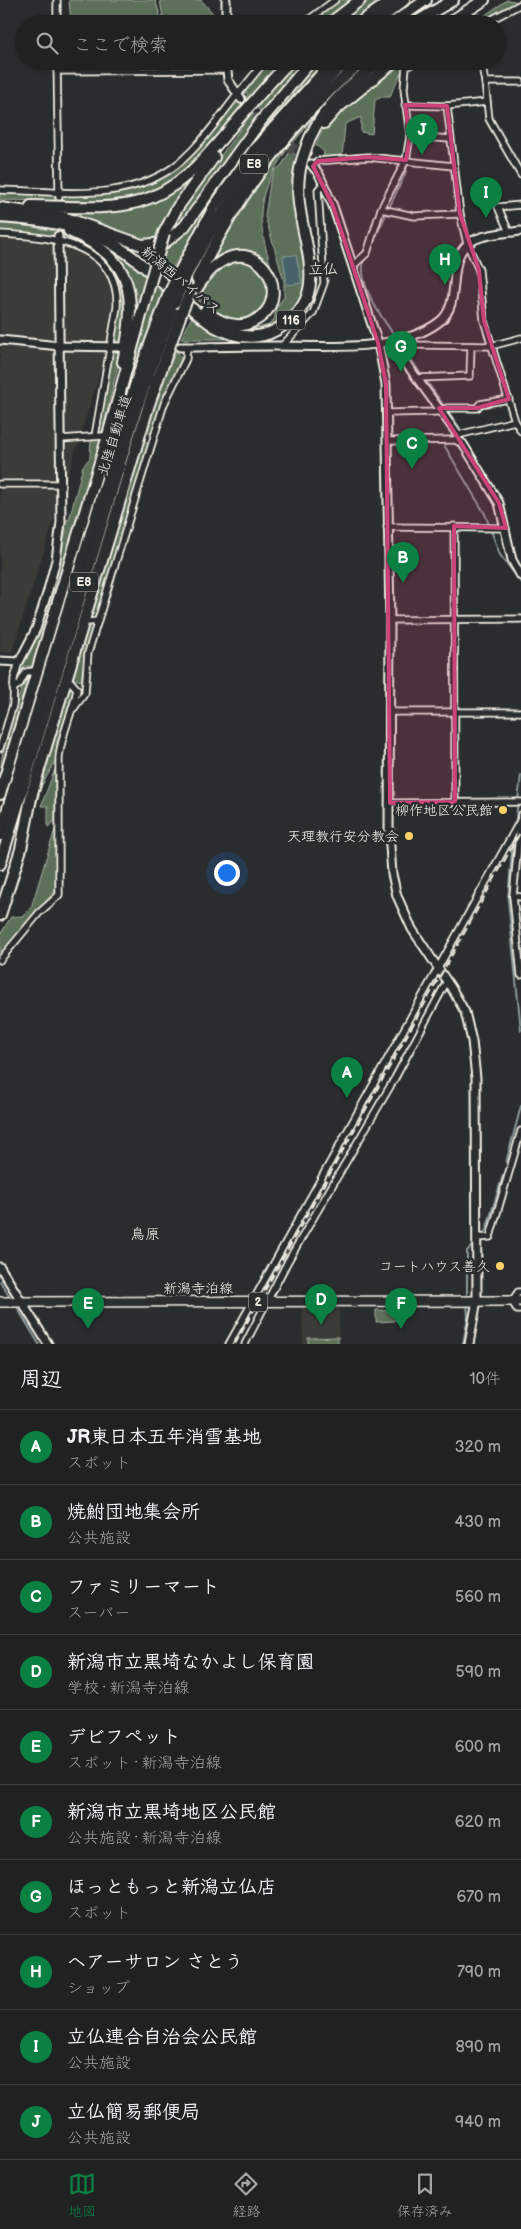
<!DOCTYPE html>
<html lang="ja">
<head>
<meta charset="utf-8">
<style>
	:root { --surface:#202222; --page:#282a2a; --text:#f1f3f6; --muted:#a2a4a5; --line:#3d3f40; --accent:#0b8043 }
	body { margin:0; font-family:"Balsamiq Sans","Klee One",sans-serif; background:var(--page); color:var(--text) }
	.you { position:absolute; left:226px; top:872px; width:18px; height:18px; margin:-12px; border:4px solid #fff; border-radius:50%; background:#1a73e8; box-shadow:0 0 0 8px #1a73e833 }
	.badge { display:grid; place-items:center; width:32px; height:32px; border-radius:50%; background:var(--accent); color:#fff; font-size:16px; font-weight:700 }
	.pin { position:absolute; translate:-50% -41px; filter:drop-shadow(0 1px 2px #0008) }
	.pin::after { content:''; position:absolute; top:26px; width:18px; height:15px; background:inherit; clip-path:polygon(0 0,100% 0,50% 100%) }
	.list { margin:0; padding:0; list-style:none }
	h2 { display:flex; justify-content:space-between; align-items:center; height:65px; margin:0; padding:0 20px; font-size:21px }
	h2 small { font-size:16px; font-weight:400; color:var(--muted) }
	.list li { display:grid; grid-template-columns:32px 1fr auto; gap:15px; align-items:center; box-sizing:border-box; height:75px; padding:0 20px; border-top:1px solid var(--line) }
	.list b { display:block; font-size:19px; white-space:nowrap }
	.list p { margin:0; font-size:16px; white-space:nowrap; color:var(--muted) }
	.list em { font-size:16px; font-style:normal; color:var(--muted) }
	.icon { flex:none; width:28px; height:28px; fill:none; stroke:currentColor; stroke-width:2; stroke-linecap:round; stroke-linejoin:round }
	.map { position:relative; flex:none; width:521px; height:1344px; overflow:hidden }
	.search { position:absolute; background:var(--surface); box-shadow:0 1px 4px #0004; left:15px; right:15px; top:15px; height:55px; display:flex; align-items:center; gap:12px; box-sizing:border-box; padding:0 18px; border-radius:28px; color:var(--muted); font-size:19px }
	.sheet { height:815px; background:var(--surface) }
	nav { display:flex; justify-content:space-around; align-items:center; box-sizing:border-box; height:70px; border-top:1px solid var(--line); background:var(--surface); font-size:14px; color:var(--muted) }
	nav a { display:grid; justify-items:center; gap:2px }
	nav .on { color:var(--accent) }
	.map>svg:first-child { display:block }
	.built { fill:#3b3a37 }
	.green { fill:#5b705a; stroke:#a8b0a1 }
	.water { fill:#466369; stroke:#8c9c9c }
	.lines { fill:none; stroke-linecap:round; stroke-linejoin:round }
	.stream { stroke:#8c9c9c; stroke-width:2 }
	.minor-tunnel { stroke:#484a4a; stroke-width:5.5; stroke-dasharray:5.5 3; stroke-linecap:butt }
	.tertiary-tunnel { stroke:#484a4a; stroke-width:7; stroke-dasharray:7 3.5; stroke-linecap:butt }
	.minor-casing { stroke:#f4f1e8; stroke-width:9 }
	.tertiary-casing { stroke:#f4f1e8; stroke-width:11 }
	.primary-casing { stroke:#f4f1e8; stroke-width:12 }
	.motorway-casing { stroke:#f4f1e8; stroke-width:14 }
	.minor { stroke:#2a2d2e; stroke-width:5.5 }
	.tertiary { stroke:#2a2d2e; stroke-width:7 }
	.primary { stroke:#2a2d2e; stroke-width:9 }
	.motorway { stroke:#2a2d2e; stroke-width:10 }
	.rail { stroke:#f4f1e8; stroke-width:2; stroke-dasharray:8 4; stroke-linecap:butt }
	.motorway-bridge-casing { stroke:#f4f1e8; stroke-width:14; stroke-linecap:butt }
	.motorway-bridge { stroke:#2a2d2e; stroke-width:10 }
	.marked { fill:#cc4377; fill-opacity:0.2; stroke:#cc4377; stroke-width:4; stroke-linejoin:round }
	.poi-dot { fill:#ffd166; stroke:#2a2d2e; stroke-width:2 }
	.labels { text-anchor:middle; stroke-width:5; stroke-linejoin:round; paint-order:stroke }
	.shield { fill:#2a2d2e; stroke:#b7b6b0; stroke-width:1 }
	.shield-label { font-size:12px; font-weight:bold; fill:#f4f1e8 }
	.street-label { font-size:14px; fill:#f4f1e8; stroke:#2a2d2e }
	.poi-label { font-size:14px; fill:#f4f1e8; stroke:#2a2d2e; text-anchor:end }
	.neighbourhood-label { font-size:15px; fill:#f4f1e8; stroke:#2a2d2e }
</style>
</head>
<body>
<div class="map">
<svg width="521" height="1344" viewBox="0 0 521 1344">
	<rect width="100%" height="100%" fill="#2a2d2e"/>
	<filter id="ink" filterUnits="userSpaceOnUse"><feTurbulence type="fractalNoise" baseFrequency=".02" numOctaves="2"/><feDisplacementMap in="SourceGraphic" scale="10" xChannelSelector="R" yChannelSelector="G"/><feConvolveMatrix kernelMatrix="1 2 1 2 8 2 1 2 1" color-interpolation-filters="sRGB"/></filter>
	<g filter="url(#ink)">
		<g class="built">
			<polygon points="0,239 67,240 99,260 114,287 117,320 12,652 0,652"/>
			<polygon points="302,1305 339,1305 339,1344 303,1344"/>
		</g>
		<g class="green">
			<polygon points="69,0 155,0 163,24 71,24"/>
			<polygon points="160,0 201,0 218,19 218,24 164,24"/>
			<polygon points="337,0 350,0 320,24 307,24"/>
			<polygon points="368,0 388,0 354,24 335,24"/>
			<polygon points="507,0 521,2 479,24 472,24"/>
			<polygon points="269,61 283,61 248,101 245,98 248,95 244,90"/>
			<polygon points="296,61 304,61 289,76 262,113 257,108"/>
			<polygon points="319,61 326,61 299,88 270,122 266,118 305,78 303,76"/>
			<polygon points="369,61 375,61 328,102 291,145 289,142 332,95"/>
			<path d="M405,61C402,74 394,85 390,97H382L375,100L372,134L361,132V117L345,124L342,157L323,158L324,152L316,145C319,138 322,130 327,124C340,107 384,67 405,61Z"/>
			<path d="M237,98L246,104C228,125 209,152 188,170C152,201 107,202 62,201V196L65,194C81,194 99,196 115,194C175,185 202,143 237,98Z"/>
			<polygon points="252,113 260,119 176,230 167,236 180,211"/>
			<polygon points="263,122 267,126 225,182 169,274 158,266 163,245"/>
			<path d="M286,146L289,147C252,198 257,220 274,277L233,252L211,262L210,260C230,220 258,181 286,146Z"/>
			<path d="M291,150L298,158C296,179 293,198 296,219C297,225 301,231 302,237C310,272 313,304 278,324C271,328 256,333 249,330L269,325L275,318V309L284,297V281L265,216L270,183L275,170L281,166Z"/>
			<path d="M187,182L190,185L156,240C136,242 121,231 103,224C91,220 77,218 64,216L65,211L169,194Z"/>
			<polygon points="0,192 54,194 55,195 54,201 0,200"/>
			<polygon points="0,224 28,226 54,231 54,237 0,233"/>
			<path d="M63,235L85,242L97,249L122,275L126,308L122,343L114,340C123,301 125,268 85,248C78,245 71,239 64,238Z"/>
			<polygon points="98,240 119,252 147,275 132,338 133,300"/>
			<path d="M239,261C257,261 261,272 270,287C268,293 267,301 265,307C263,311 257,315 253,317C231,327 215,313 198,300C208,281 218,266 239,261Z"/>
			<polygon points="154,283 163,292 132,376 130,374"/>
			<polygon points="192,316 226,339 181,339"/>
			<polygon points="122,348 102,433 97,429 113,350"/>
			<polygon points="176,351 182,357 162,402 152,432 142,435 153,402"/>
			<polygon points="91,438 102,438 91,485 51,613 46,615 44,607 60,544 66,533 65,520 69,520 83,466 90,458"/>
			<polygon points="142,439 149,444 96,615 89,614"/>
			<polygon points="47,623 35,667 25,666 17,677 33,640 36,639 39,627"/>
			<polygon points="87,625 91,630 85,653 81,681 71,678"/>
			<path d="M33,671L0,780C0,745 16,708 26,675Z"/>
			<polygon points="70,683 74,690 57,742 56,760 42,785 35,809 35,798"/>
			<polygon points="55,769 55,821 48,827 48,806 41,806"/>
			<polygon points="56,826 55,891 0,955 0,935 11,917 23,916 31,908"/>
			<polygon points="376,1310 394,1311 397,1318 394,1321 376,1322"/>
			<polygon points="338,1337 338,1344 308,1344 308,1338"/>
		</g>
		<polygon class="water" points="296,255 302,283 287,285 283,256"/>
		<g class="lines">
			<g class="stream">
				<polyline points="375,238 405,174 408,162"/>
				<path d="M364,258C357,285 381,317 397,339"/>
				<polyline points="400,342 422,376"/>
				<polyline points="425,379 460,428 458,430"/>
				<polyline points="446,442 444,445 485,514 500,555 521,582"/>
				<polyline points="515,826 521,775"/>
				<polyline points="513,838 508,900 521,1030"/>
				<polyline points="506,1163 521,1106"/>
				<polyline points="482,1236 486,1230 503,1175"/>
				<polyline points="0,1281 9,1296"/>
				<polyline points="467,1297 467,1251 475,1243"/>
				<polyline points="18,1309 39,1344"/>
				<polyline points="463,1344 468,1317 467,1304"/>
			</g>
			<g class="minor-tunnel">
				<polyline points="478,18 478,3"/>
				<polyline points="411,24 413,0"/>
			</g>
			<g class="tertiary-tunnel">
				<polyline points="241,99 273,133"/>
				<polyline points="284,136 311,164"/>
				<polyline points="281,140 312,172"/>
			</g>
			<g class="minor-casing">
				<g id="minor">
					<polyline points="57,24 57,0"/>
					<polyline points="303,24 335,0"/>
					<polyline points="483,24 521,4"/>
					<polyline points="57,61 59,197"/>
					<polyline points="481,61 485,82 489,119 521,175"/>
					<polyline points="57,71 226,70"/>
					<polyline points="485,82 521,82"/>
					<polyline points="240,92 265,61"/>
					<polyline points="487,102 447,106 460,214 467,244 479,270 484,321 515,421 521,431"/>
					<polyline points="405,105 447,106"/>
					<polyline points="410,136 450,139"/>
					<polyline points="313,166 318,161 368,157 453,166"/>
					<path d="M0,190C60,191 130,204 180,162C202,143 219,118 237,95"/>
					<polyline points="381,209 414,216 460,214"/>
					<polyline points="509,232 498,207 521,205"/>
					<path d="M0,234C49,236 120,243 117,307L95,436"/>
					<polyline points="353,266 367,253 381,209 406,160 410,136 404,89 406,67 417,61"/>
					<polyline points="412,336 415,345 491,346 521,338"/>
					<polyline points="282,346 313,313 324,283 318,190 323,184"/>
					<polyline points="417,378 470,376 471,346"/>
					<polyline points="387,413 436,412 447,408 477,408 480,404 509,399"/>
					<polyline points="458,435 515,421"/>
					<polyline points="61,439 103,436"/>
					<polyline points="388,441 457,440"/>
					<polyline points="0,484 61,484"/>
					<polyline points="454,526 455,802"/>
					<polyline points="387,527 506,528"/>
					<polyline points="390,620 521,619"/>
					<polyline points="89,622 98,621"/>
					<polyline points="13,688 19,685 26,672 34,671"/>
					<polyline points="74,708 85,693 88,653 164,404 186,359 187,347"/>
					<polyline points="390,712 521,712"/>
					<polyline points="0,748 13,705 14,679 19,662"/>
					<polyline points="390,803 521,802"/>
					<polyline points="521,815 513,896 521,975"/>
					<polyline points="513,896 521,897"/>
					<path d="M0,960L39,913L59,895V758C61,734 73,713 77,689L71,682"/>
					<polyline points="476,1238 490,1237 521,1131"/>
					<polyline points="521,1292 518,1292 512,1301 517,1310 521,1310"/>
					<polyline points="229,1344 521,819"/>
					<polyline points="245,1344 288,1261 395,1078 447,981"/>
				</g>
			</g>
			<g class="tertiary-casing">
				<g id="tertiary">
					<polyline points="226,0 226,24"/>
					<polyline points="226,61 228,80 241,99"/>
					<polyline points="311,164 319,174 333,206 378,343 386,384 390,620 389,832 392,874 397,896 412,929 452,989 465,1012 472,1041 476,1078 477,1300 469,1344"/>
					<polyline points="0,340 60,346 122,347"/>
					<path d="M180,347C212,347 244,346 275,346C324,346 398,353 439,322C466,302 441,254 476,239C490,233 506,233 521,231"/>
					<polyline points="400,355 458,435 457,440 463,444 499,503 512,560 521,576"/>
					<polyline points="0,661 19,662 36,629 48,590 56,560 61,522 58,236"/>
					<polyline points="0,1267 48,1344"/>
				</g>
			</g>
			<g class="primary-casing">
				<polyline id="primary" points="0,1302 521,1301"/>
			</g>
			<g class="motorway-casing">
				<g id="motorway">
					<polyline points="329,24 360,0"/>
					<polyline points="358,24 392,0"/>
					<polyline points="374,24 404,0"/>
					<polyline points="391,24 426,0"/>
					<polyline points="413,24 453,0"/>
					<polyline points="447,24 484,0"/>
					<polyline points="324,123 336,109 395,61"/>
					<path d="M31,206C66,206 104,211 138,202C181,190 206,157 234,124C252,103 270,82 290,61"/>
					<polyline points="0,208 63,217 142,245 164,243 184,227 260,122 311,61"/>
					<path d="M0,217C44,220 87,225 124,251C156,273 182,304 214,326C234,337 256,341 276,330C332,299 304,251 299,203C297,186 299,167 305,151C317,111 348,87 379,61"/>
					<path d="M69,231C137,260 136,297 123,362"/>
					<polyline points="164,233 177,208 214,157"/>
					<polyline points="177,277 214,207 254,150 333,61"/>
					<path d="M197,279C236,197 292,119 363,61"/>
					<path d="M183,282C225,198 279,126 346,61"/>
					<path d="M194,293C244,206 304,295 254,321C237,331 219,322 205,311"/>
					<polyline points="0,794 107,439 150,283"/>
					<polyline points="0,835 138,376 168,296"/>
					<polyline points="0,864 137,407 175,302"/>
					<polyline points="0,915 21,849 32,793 149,404 182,311"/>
				</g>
			</g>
			<use href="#minor" class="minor"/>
			<use href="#tertiary" class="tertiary"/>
			<use href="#primary" class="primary"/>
			<use href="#motorway" class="motorway"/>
			<polyline class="rail" points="235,1344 521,831"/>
			<g class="motorway-bridge-casing">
				<g id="motorway-bridge">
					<polyline points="150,283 164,233"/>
					<polyline points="168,296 177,277"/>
					<polyline points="175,302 183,282"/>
					<polyline points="182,311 191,290"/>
				</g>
			</g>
			<use href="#motorway-bridge" class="motorway-bridge"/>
		</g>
	</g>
	<path class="marked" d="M405,105L447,106L460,214L479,270L484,321L509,399L477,408H439L499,503L506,528L454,526L455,802L390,803L386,384L378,343L333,206L313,166L318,161L368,157L406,160L410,136Z"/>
	<g class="poi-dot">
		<circle cx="503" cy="810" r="5"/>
		<circle cx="409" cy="836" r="5"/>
		<circle cx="500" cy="1266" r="5"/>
	</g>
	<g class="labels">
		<g class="shield">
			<rect x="240" y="154.5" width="28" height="19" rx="4"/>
			<rect x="277" y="310.5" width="28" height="19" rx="4"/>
			<rect x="70" y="572.5" width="28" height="19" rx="4"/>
			<rect x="249" y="1292.5" width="18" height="19" rx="4"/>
		</g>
		<g class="shield-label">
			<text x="254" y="168">E8</text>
			<text x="291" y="324">116</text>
			<text x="84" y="586">E8</text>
			<text x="258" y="1306">2</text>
		</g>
		<g class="street-label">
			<text transform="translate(181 280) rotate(40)" y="5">新潟西バイパス</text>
			<text transform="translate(114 435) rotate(-73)" y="5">北陸自動車道</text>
			<text x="198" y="1293">新潟寺泊線</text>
		</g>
		<g class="poi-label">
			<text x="493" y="815">柳作地区公民館</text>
			<text x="399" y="841">天理教行安分教会</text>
			<text x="490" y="1271">コートハウス善久</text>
		</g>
		<g class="neighbourhood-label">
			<text x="323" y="274">立仏</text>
			<text x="145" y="1239">鳥原</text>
		</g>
	</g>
</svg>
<div class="you"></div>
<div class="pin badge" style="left:347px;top:1098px">A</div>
<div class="pin badge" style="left:403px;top:583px">B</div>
<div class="pin badge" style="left:412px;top:469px">C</div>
<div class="pin badge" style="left:321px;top:1325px">D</div>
<div class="pin badge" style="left:88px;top:1329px">E</div>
<div class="pin badge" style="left:401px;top:1329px">F</div>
<div class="pin badge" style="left:401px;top:372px">G</div>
<div class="pin badge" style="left:445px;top:285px">H</div>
<div class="pin badge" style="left:486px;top:218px">I</div>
<div class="pin badge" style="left:422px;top:155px">J</div>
<div class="search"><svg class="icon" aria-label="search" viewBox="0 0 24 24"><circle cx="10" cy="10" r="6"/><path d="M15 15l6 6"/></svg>ここで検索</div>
</div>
<section class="sheet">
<h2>周辺<small>10件</small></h2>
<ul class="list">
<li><span class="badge">A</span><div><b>JR東日本五年消雪基地</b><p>スポット</p></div><em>320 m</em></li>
<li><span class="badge">B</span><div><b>焼鮒団地集会所</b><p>公共施設</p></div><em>430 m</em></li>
<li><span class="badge">C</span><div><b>ファミリーマート</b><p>スーパー</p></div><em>560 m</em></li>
<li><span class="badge">D</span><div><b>新潟市立黒埼なかよし保育園</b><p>学校 · 新潟寺泊線</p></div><em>590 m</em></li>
<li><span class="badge">E</span><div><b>デビフペット</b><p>スポット · 新潟寺泊線</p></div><em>600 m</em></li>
<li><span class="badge">F</span><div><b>新潟市立黒埼地区公民館</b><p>公共施設 · 新潟寺泊線</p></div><em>620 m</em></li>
<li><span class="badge">G</span><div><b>ほっともっと新潟立仏店</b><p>スポット</p></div><em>670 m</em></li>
<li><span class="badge">H</span><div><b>ヘアーサロン さとう</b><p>ショップ</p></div><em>790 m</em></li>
<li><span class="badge">I</span><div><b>立仏連合自治会公民館</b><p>公共施設</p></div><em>890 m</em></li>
<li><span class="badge">J</span><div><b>立仏簡易郵便局</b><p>公共施設</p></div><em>940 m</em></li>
</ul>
</section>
<nav>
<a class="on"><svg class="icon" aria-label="map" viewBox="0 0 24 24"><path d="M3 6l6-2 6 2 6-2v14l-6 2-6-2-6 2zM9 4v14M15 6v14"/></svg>地図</a>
<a><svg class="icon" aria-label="directions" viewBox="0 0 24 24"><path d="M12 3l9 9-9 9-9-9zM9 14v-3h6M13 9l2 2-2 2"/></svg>経路</a>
<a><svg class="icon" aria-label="saved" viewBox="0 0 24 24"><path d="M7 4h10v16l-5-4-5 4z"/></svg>保存済み</a>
</nav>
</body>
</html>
